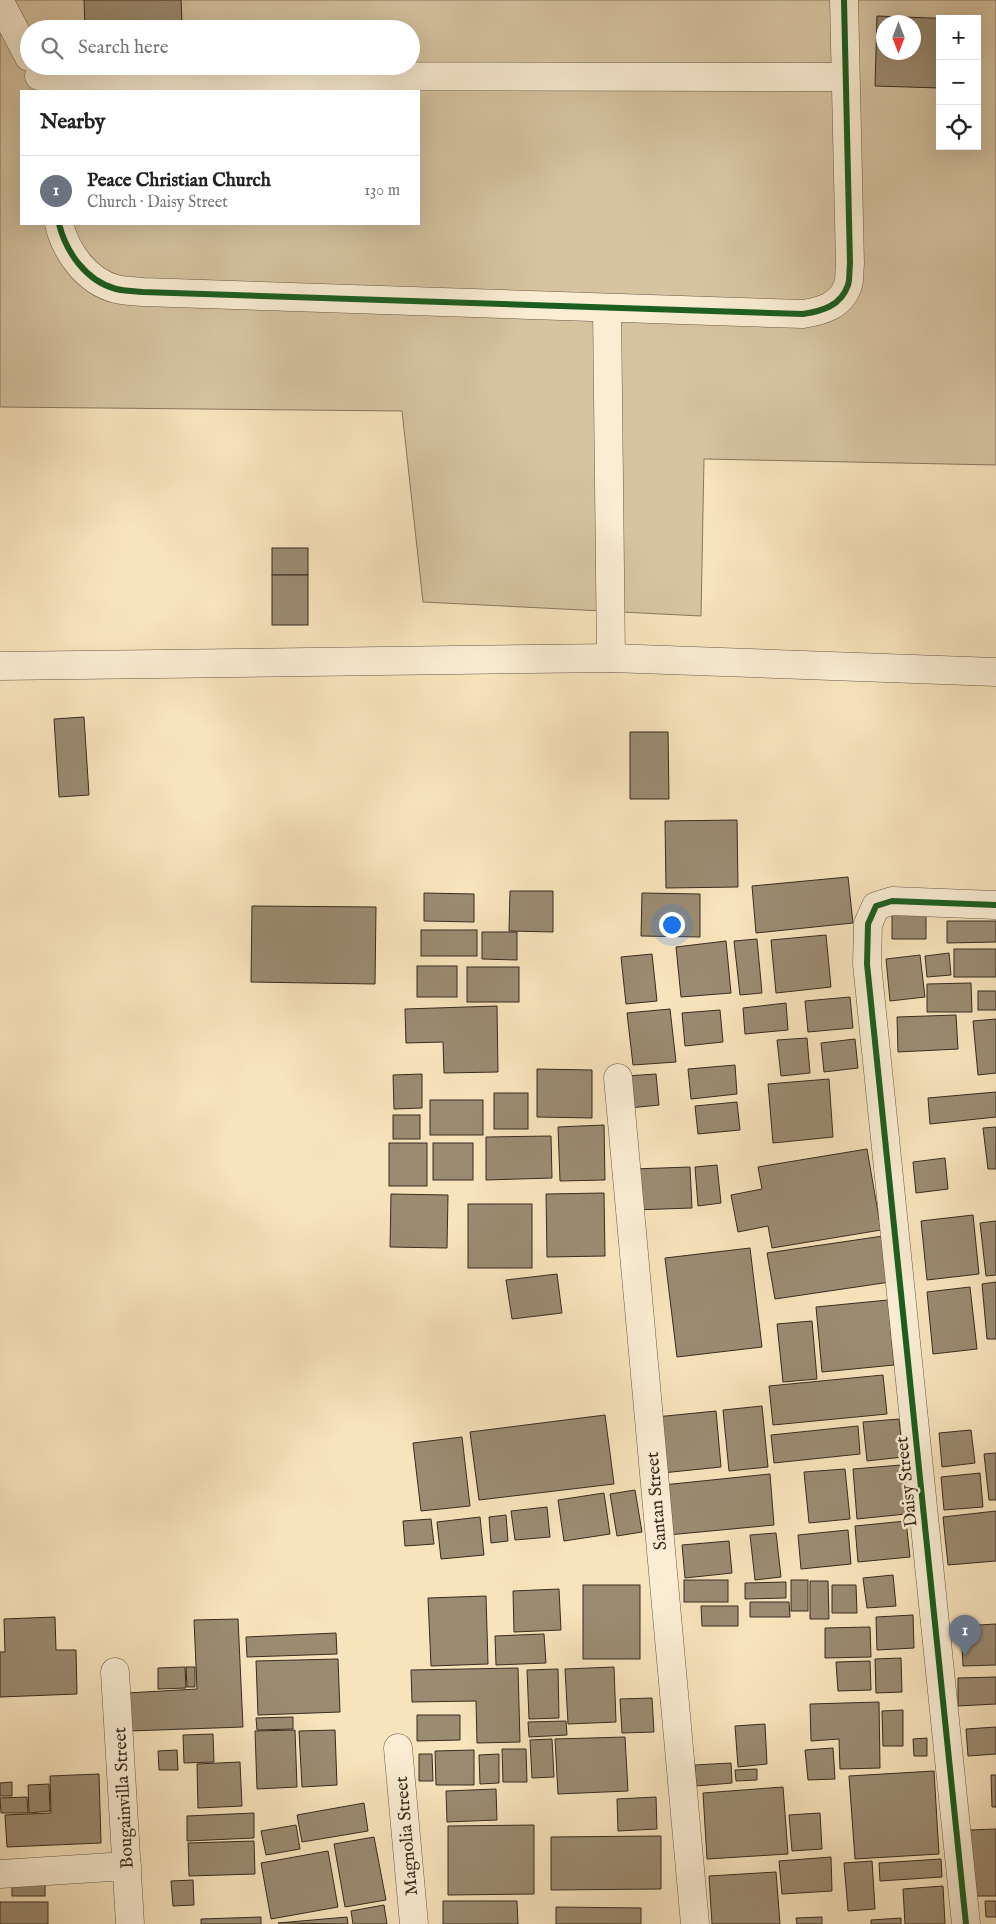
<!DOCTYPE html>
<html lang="en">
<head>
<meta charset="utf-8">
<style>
	:root { --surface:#fff; --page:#f2f2f2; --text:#222; --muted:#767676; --line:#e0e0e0; --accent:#8f2418 }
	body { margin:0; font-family:"IM FELL English",serif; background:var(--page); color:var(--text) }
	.controls { position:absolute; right:15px; top:15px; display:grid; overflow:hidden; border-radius:0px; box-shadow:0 5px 20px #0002 }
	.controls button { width:45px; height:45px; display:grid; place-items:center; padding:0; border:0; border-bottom:1px solid var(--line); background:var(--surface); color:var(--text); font:25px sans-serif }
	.compass { position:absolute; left:876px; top:15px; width:45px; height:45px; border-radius:50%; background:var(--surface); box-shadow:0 5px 20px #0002; rotate:180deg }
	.you { position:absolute; left:671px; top:924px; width:18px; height:18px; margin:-12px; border:4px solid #fff; border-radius:50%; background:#1a73e8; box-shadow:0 0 0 8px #1a73e833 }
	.badge { display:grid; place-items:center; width:32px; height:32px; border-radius:50%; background:var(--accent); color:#fff; font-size:16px; font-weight:700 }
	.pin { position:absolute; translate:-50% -41px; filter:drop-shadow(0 1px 2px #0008) }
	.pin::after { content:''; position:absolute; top:26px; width:18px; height:15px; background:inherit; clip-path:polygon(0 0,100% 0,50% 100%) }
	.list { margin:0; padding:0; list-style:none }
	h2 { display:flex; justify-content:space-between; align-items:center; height:65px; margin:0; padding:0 20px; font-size:21px }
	h2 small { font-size:16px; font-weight:400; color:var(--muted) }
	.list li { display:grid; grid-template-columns:32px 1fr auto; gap:15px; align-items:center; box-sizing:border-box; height:70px; padding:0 20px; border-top:1px solid var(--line) }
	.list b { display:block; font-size:19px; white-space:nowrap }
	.list p { margin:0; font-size:16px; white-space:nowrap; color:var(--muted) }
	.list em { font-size:16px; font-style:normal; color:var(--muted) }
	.icon { flex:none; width:28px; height:28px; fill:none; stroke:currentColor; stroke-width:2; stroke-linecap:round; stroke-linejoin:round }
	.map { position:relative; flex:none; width:996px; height:1924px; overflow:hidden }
	.search { position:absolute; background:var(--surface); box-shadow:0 5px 20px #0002; left:20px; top:20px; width:400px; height:55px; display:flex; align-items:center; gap:12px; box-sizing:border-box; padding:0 18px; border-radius:28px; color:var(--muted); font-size:19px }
	.panel { position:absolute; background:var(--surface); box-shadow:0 5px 20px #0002; left:20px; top:90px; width:400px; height:135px; border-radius:0px }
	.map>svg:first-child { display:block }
	.green { fill:#d6c4a1; stroke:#867860; fill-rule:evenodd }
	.building { fill:#9b8b71; stroke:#372c20; fill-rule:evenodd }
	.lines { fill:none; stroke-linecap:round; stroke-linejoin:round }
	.street-casing { stroke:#675a47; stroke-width:29 }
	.street { stroke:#faedd3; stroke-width:28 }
	.cycleway-casing { stroke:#faedd3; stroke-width:9 }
	.cycleway { stroke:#1b5e20; stroke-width:6 }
	.labels { text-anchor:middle; stroke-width:5; stroke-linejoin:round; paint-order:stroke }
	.street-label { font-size:18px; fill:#372c20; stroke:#faedd3 }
</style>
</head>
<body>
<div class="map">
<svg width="996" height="1924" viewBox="0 0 996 1924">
	<rect width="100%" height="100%" fill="#f7e3bc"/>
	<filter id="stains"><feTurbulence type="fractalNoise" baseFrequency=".004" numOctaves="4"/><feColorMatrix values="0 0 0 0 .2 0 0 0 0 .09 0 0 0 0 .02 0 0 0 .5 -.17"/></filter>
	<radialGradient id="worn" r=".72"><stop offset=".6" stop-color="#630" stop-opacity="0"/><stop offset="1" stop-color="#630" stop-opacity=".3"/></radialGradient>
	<path class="green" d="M0,0H996V465L704,459L701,616L423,602L402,411L0,407ZM940,19H977V146H940ZM884,22H914V52H884ZM29,29H411V66H29ZM21,91H419V224H21Z"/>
	<g class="building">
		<polygon points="84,0 181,0 182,23 85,25"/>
		<path d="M877,16L957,19H940V88L875,86ZM884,22H914V52H884Z"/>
		<rect x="272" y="548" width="36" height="27"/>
		<rect x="272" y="575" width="36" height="50"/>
		<polygon points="84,717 89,795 59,797 54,719"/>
		<polygon points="630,732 668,732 669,799 630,799"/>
		<polygon points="737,820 738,887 666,888 665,821"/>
		<polygon points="848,877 853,923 756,933 752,886"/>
		<polygon points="510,891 553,891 553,932 509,931"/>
		<polygon points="424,893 474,894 474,922 424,921"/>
		<polygon points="642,893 700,894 700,937 641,936"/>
		<polygon points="252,906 376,907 375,984 251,982"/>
		<polygon points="926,907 926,939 892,939 892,908"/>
		<polygon points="947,921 996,921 996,942 947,943"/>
		<rect x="421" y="930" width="56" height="26"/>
		<polygon points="482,932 517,932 517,960 482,959"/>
		<polygon points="826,935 831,987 776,993 771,940"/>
		<polygon points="757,939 762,993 740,995 734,941"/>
		<polygon points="726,941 731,993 681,997 676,947"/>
		<rect x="954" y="949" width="42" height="28"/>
		<polygon points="949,953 951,975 927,977 925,956"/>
		<polygon points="652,954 657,1001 626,1004 621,957"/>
		<polygon points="920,955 925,997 890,1001 886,959"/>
		<rect x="417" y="966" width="40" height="31"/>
		<rect x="467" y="967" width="52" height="35"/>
		<polygon points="971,983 972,1012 927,1012 927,984"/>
		<rect x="978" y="991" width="18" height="19"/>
		<polygon points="850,997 853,1028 808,1032 805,1001"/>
		<polygon points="786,1003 788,1030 745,1034 743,1008"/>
		<polygon points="497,1006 498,1072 444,1073 443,1042 406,1043 405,1009"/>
		<polygon points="670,1009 676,1062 633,1065 627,1013"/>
		<polygon points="720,1010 723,1042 685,1046 682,1013"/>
		<polygon points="956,1015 958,1049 898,1052 897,1017"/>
		<polygon points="996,1019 996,1073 978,1075 973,1021"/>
		<polygon points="807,1038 810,1073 781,1076 777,1040"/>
		<polygon points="855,1039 858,1068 824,1072 821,1043"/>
		<polygon points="735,1065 737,1094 691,1099 688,1069"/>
		<polygon points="537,1069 592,1070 592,1118 537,1117"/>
		<polygon points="422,1074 422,1108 394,1109 393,1075"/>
		<polygon points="656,1074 659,1105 629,1108 626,1076"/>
		<polygon points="829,1079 833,1137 773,1143 768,1084"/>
		<polygon points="996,1092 996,1117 930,1124 928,1098"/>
		<rect x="494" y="1093" width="34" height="36"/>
		<rect x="430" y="1100" width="53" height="35"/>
		<polygon points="737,1102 740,1130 698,1134 695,1106"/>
		<rect x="393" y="1115" width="27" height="24"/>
		<polygon points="604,1125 605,1180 560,1181 558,1127"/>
		<polygon points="996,1127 996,1169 988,1169 983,1128"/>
		<polygon points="551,1136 552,1178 486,1180 486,1137"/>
		<rect x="389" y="1143" width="38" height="43"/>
		<rect x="433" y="1143" width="40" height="37"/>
		<polygon points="867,1149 881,1230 772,1248 768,1226 738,1232 731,1195 762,1189 758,1167"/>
		<polygon points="945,1158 948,1189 916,1193 913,1162"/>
		<polygon points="717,1165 721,1203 698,1206 695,1167"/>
		<polygon points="690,1167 692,1208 633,1210 632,1169"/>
		<polygon points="604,1193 605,1256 547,1257 546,1194"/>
		<polygon points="391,1194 448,1195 447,1248 390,1247"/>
		<rect x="468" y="1204" width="64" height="64"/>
		<polygon points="973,1215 979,1274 927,1280 921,1221"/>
		<polygon points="996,1221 996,1275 986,1276 980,1223"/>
		<polygon points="883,1236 890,1282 775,1299 767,1253"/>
		<polygon points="750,1248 762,1347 677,1357 665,1258"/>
		<polygon points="557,1274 562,1313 512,1319 506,1280"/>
		<polygon points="996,1282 996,1339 987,1339 982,1284"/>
		<polygon points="970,1287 977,1349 933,1354 927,1292"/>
		<polygon points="888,1300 894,1365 822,1372 816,1307"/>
		<polygon points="812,1321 817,1379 783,1382 777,1324"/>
		<polygon points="883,1375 887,1414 773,1425 769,1386"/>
		<polygon points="762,1406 768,1467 729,1471 723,1410"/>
		<polygon points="716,1411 721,1467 662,1473 656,1417"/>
		<polygon points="605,1415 614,1484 479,1500 470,1432"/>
		<polygon points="899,1419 903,1457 867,1461 863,1422"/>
		<polygon points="858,1426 860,1454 774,1463 771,1435"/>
		<polygon points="971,1430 975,1463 942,1467 939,1433"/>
		<polygon points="462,1437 470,1506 421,1511 413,1443"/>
		<polygon points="996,1453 996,1500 989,1500 984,1454"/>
		<polygon points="901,1465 906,1514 857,1519 853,1469"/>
		<polygon points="845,1469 850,1519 809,1523 804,1472"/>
		<polygon points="980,1473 983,1507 944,1510 941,1477"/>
		<polygon points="770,1474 774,1525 668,1535 663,1485"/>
		<polygon points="635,1490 642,1532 617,1536 610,1494"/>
		<polygon points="604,1493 610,1534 564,1541 558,1500"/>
		<polygon points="547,1507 550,1537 515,1540 511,1511"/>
		<polygon points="996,1511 996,1561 948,1565 943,1517"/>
		<polygon points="506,1515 508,1541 491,1543 489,1517"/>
		<polygon points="480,1517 484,1555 441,1559 437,1522"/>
		<polygon points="431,1519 434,1544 405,1546 403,1521"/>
		<polygon points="906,1521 910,1557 858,1562 855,1526"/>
		<polygon points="848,1530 851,1564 801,1569 798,1535"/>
		<polygon points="776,1533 781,1577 755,1580 750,1535"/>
		<polygon points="729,1541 732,1573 685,1578 682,1545"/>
		<polygon points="893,1575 896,1606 867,1608 863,1578"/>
		<rect x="684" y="1580" width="44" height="22"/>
		<rect x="791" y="1580" width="17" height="31"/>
		<polygon points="810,1581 828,1581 829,1619 810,1619"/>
		<polygon points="786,1582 786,1598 745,1599 745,1583"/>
		<rect x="583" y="1585" width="57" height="74"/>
		<polygon points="832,1585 856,1585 857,1613 832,1613"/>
		<polygon points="559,1589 561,1630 514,1632 513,1591"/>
		<polygon points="486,1596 488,1664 431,1666 428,1598"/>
		<polygon points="750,1602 789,1602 790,1617 750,1617"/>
		<polygon points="701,1606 738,1606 738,1626 702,1626"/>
		<polygon points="913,1615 914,1648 877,1650 876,1617"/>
		<polygon points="55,1617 56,1650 76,1650 77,1694 0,1697 0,1652 5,1652 4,1619"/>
		<polygon points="238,1619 243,1727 129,1731 127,1693 197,1689 194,1620"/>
		<polygon points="996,1624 996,1665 963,1666 961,1626"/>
		<polygon points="870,1627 871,1657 825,1658 825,1628"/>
		<polygon points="336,1633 337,1654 247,1657 246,1637"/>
		<polygon points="544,1634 546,1663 496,1665 495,1636"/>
		<polygon points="901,1658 902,1692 876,1693 875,1659"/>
		<polygon points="338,1659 340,1712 258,1715 256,1661"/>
		<polygon points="870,1661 871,1690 838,1691 836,1662"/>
		<polygon points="185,1667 186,1688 158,1689 158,1668"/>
		<polygon points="186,1667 195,1667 195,1687 187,1687"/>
		<polygon points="614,1667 616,1722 568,1724 565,1669"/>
		<polygon points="518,1668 520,1742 477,1743 476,1701 412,1702 411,1670"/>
		<polygon points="558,1669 559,1718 529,1719 527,1670"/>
		<polygon points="996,1677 996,1704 958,1706 958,1678"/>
		<polygon points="652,1698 654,1732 622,1733 620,1699"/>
		<polygon points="879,1702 880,1768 840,1769 839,1739 811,1741 810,1704"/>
		<polygon points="903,1710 903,1746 883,1746 882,1711"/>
		<polygon points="417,1715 460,1715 460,1740 417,1741"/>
		<polygon points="293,1717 293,1729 257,1730 256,1718"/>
		<polygon points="566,1721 567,1735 529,1737 528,1722"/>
		<polygon points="765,1724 767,1764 738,1767 735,1726"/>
		<polygon points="996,1727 996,1754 968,1756 966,1729"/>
		<polygon points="295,1730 297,1787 257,1789 255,1731"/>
		<polygon points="335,1730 337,1785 302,1787 299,1731"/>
		<polygon points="213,1734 214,1762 184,1763 183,1735"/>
		<polygon points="625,1737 628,1791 558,1794 555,1739"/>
		<polygon points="927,1738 927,1756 914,1756 913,1739"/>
		<polygon points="552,1739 554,1777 532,1778 530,1740"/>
		<polygon points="833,1748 835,1779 808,1780 805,1750"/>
		<polygon points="502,1749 526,1749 527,1782 503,1782"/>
		<polygon points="177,1750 178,1770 159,1770 158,1751"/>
		<polygon points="474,1750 474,1785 436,1785 435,1751"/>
		<polygon points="419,1754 432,1754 433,1781 419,1781"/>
		<polygon points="499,1754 499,1783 480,1784 479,1755"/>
		<polygon points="240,1762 242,1806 198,1808 197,1764"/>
		<polygon points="731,1763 732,1783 696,1786 695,1765"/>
		<polygon points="757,1769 757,1780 736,1781 735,1770"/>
		<polygon points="934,1771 939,1854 855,1859 849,1776"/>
		<polygon points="99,1774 101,1843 7,1847 5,1815 51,1813 50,1776"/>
		<polygon points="991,1775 996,1775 996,1807 992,1807"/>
		<polygon points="12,1782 12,1796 0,1796 0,1783"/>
		<polygon points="49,1784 50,1811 29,1813 28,1785"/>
		<polygon points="783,1787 788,1854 707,1859 703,1793"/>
		<polygon points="496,1789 497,1820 447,1822 446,1791"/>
		<polygon points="27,1797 28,1813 1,1813 0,1798"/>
		<polygon points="656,1797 657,1829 618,1831 617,1799"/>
		<polygon points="364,1803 368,1831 302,1842 297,1815"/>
		<polygon points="254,1813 254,1838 187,1841 187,1816"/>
		<polygon points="820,1813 822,1849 792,1851 789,1815"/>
		<polygon points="296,1825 300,1849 266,1855 261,1831"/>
		<polygon points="534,1825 534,1894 448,1895 448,1826"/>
		<polygon points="996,1829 996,1896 971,1896 970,1830"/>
		<polygon points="661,1836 661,1889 551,1890 551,1837"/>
		<polygon points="374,1837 386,1900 345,1907 334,1844"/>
		<polygon points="254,1841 255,1874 189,1876 188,1843"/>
		<polygon points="328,1851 338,1907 271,1919 261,1863"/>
		<polygon points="831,1857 832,1891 782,1894 779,1861"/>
		<polygon points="941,1859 942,1877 880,1881 879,1863"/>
		<polygon points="872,1861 875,1909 848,1911 844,1863"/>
		<polygon points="776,1872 780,1924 712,1924 709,1876"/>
		<polygon points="193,1880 194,1905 173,1906 171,1881"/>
		<rect x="12" y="1882" width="33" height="14"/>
		<polygon points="943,1886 945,1924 905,1924 903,1889"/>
		<polygon points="443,1901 517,1901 518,1924 443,1924"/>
		<polygon points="985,1901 996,1901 996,1917 986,1917"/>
		<rect x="0" y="1902" width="48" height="22"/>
		<polygon points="384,1905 387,1924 353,1924 351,1911"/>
		<polygon points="556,1907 641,1908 641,1924 556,1924"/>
		<polygon points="261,1917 261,1924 201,1924 201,1919"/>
		<polygon points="347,1917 348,1924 278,1923"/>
		<polygon points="822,1917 822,1924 797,1924 796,1918"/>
		<polygon points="901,1918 901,1924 871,1924 871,1920"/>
	</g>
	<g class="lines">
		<g class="street-casing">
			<g id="street">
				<polyline points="0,2 29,57"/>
				<polyline points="39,76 845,77"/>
				<path d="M59,224C66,252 86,281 116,289C124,291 134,291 143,292L803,314C822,311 841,306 848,285C850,279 849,271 850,264L844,0"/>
				<polyline points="607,308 611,658"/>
				<polyline points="0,666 611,658 996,672"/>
				<polyline points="618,1078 695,1924"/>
				<polyline points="115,1672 130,1924"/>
				<polyline points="398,1748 414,1924"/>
				<polyline points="0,1874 127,1866"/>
				<polyline points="966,1924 867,964 868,924 876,906 892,901 996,905"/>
			</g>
		</g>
		<use href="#street" class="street"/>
		<g class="cycleway-casing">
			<g id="cycleway">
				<path d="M59,224C66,252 86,281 116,289C124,291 134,291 143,292L803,314C822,311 841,306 848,285C850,279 849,271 850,264L844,0"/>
				<polyline points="966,1924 867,964 868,924 876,906 892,901 996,905"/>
			</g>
		</g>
		<use href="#cycleway" class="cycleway"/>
	</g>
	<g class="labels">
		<g class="street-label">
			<text transform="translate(906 1482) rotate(-96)" y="6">Daisy Street</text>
			<text transform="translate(656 1501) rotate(-95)" y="6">Santan Street</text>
			<text transform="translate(123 1798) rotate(-93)" y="6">Bougainvilla Street</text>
			<text transform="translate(406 1836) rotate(-95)" y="6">Magnolia Street</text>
		</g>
	</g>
	<rect width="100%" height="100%" filter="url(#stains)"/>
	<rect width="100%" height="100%" fill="url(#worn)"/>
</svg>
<div class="controls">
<button>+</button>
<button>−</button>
<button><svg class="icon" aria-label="locate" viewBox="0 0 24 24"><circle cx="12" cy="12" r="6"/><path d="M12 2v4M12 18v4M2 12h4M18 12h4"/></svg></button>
</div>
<svg class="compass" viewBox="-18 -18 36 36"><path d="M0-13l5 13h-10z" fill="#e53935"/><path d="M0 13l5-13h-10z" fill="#767676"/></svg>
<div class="you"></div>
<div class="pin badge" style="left:965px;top:1656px;background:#6b7280">1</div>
<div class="search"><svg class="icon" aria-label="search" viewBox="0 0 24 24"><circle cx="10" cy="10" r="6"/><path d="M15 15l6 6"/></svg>Search here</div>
<section class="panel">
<h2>Nearby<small></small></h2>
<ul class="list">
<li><span class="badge" style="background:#6b7280">1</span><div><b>Peace Christian Church</b><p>Church · Daisy Street</p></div><em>130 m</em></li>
</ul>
</section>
</div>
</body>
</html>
